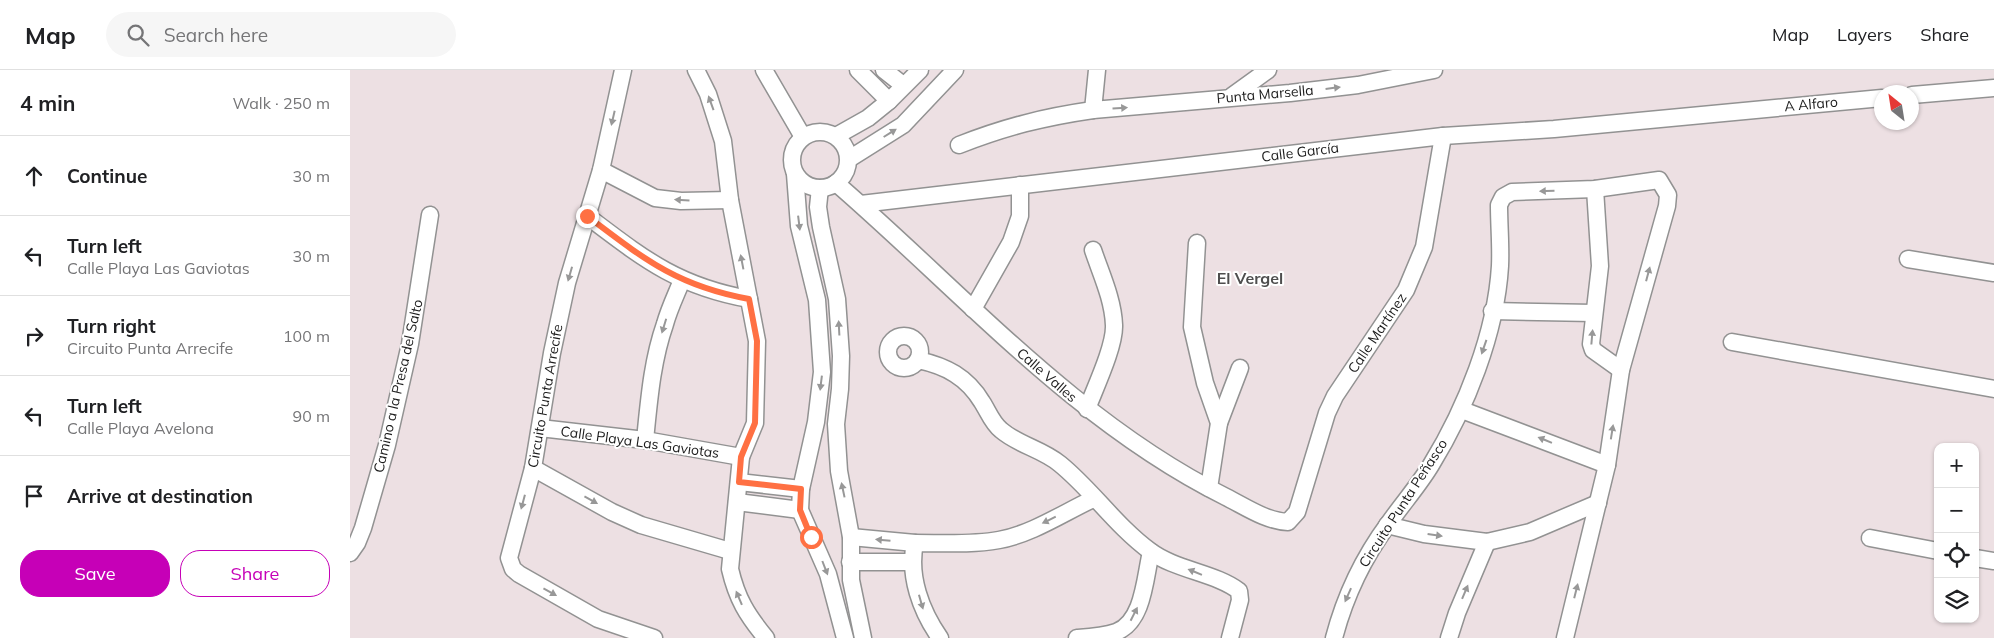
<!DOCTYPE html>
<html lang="en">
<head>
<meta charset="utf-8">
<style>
	:root { --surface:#fff; --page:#f6f6f6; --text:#202124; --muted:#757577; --line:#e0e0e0; --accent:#c600b7 }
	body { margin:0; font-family:Mulish,sans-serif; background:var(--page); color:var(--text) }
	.controls { position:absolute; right:15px; bottom:15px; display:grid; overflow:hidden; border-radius:10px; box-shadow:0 1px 4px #0004 }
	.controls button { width:45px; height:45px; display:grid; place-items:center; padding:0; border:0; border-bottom:1px solid var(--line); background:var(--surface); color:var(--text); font:25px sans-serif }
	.compass { position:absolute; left:1524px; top:15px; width:45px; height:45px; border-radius:50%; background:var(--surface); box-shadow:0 1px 4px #0004; rotate:330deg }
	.stop { position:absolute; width:15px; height:15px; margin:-11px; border:4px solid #ff7043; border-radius:50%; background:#fff }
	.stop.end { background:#ff7043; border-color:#fff; box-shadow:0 1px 5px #0008 }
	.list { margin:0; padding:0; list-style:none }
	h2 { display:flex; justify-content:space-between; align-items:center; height:65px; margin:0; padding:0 20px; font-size:21px }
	h2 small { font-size:16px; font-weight:400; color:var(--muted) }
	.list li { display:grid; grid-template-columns:32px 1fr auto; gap:15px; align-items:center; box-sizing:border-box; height:80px; padding:0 20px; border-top:1px solid var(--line) }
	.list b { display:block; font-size:19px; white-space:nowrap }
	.list p { margin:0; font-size:16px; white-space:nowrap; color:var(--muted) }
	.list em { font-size:16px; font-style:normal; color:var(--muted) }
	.actions { display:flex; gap:10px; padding:15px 20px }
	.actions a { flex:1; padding:11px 0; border:1px solid var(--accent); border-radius:20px; text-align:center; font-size:18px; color:var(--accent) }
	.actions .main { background:var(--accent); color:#fff }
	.icon { flex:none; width:28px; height:28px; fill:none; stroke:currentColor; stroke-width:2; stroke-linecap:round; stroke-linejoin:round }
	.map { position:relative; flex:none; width:1644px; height:568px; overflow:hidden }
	header { display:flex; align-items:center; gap:30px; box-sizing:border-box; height:70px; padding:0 25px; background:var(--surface); border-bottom:1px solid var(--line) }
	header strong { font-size:24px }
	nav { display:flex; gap:28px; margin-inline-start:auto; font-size:18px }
	.search { width:350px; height:45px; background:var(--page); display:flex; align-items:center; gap:12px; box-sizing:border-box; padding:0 18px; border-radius:28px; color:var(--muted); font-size:19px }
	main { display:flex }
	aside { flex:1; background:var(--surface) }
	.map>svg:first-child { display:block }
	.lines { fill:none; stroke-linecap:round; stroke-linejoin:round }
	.minor-casing { stroke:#929292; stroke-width:19 }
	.minor { stroke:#fff; stroke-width:16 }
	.oneway { fill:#989898 }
	.route { stroke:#ff7043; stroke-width:6 }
	.labels { text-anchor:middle; stroke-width:4; stroke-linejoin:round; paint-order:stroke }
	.street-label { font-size:14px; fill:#1b1b1b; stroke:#fff }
	.quarter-label { font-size:16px; font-weight:bold; fill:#4e4e4e; stroke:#fff }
</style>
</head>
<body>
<header>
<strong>Map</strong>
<div class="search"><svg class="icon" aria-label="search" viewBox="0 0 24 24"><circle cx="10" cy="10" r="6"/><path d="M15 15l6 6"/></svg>Search here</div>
<nav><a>Map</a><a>Layers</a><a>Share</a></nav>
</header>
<main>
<aside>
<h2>4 min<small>Walk · 250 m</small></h2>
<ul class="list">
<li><svg class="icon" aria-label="ahead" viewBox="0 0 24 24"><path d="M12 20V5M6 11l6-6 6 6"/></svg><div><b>Continue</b></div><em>30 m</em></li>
<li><svg class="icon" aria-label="left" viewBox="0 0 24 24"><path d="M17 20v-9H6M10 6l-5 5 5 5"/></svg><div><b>Turn left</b><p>Calle Playa Las Gaviotas</p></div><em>30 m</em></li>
<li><svg class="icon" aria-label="right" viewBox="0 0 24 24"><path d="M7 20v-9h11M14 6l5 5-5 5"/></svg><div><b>Turn right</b><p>Circuito Punta Arrecife</p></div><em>100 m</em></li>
<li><svg class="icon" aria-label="left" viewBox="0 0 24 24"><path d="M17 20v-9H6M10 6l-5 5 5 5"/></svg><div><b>Turn left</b><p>Calle Playa Avelona</p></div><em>90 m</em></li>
<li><svg class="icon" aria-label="arrive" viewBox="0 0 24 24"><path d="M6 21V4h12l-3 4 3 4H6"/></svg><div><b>Arrive at destination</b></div></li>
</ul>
<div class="actions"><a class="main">Save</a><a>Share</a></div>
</aside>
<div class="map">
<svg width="1644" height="568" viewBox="0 0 1644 568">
	<rect width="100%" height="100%" fill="#ede0e3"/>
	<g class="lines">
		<g class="minor-casing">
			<g id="minor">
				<polyline points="273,0 251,100 217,213 202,283 183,398 159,488 163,499 169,504 248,549 304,568"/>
				<path d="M346,0L358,24L373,71L380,130L407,271L405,353L391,387L380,499C387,529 397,545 416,568"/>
				<polyline points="414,0 453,67"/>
				<polyline points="508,0 539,31"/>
				<polyline points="534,0 553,15"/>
				<polyline points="747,0 743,40 940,23 1008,15 1084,0"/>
				<polyline points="1562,25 1644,18"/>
				<polyline points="882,26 918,0"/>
				<circle cx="470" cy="90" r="28"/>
				<polyline points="486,66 518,48 539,31 570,0"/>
				<path d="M609,75C655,57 694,47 743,40"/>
				<polyline points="499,89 553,55 605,0"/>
				<polyline points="251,100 305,128 331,131 380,130"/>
				<polyline points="445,104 449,156 467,230 472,302 466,352 451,419 450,440 478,504 495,568"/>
				<path d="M486,113C612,222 725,352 876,427C896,437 916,451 938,452L947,442L977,343L985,326L1056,220L1074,177L1093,66"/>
				<polyline points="470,118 468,137 471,157 487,229 491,286 490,319 486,354 489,401 501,467 501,510 513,568"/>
				<polyline points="1245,119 1250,196 1241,274 1243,280 1271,300"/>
				<polyline points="511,134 1093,66 1204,59 1532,28"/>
				<path d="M237,146C294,189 327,216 399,229"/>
				<polyline points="847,173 842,257 855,313 869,353 859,418"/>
				<polyline points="1558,189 1644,203"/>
				<polyline points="623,239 661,172 670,146 670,115"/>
				<polyline points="1142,241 1244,243"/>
				<circle cx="554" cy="282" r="16"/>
				<polyline points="1382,272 1644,319"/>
				<path d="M568,290C596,296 617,307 632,332C638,341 642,353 651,360C668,375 692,379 710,394C742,420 766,456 800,481C825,500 866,503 889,521L890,530L880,568"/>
				<path d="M737,339C745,318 765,276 764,255C763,229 751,204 743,180"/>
				<polyline points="1112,340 1257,395"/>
				<polyline points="869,353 890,298"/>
				<polyline points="190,358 295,370 391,387"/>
				<path d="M295,370C299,331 302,291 315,254C319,239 326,225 332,210"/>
				<polyline points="183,398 262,442 291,455 380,481"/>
				<polyline points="389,412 451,419"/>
				<polyline points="387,432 450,440"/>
				<polyline points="1037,455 1074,464 1137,472 1180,462 1248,433"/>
				<polyline points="501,467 565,473"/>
				<polyline points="1520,468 1588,481"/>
				<polyline points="0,483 7,473 13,458 37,375 60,274 80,145"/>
				<polyline points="1625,488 1644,491"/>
				<polyline points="500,492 561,492"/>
				<path d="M590,568C571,541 558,506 565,473C593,473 621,475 649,470C682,464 713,443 743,429"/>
				<path d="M727,568C740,567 754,566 766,562C794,552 795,506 801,482"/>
				<path d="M984,568C995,526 1013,488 1039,453C1053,433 1069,415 1081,395C1116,338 1146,263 1150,196C1151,176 1149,156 1149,135L1153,127L1162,122L1245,119L1309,110L1318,125L1317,136L1271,300L1257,395L1215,568"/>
				<polyline points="1099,568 1107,543 1137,472"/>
			</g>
		</g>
		<use href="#minor" class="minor"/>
	</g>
	<defs><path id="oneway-solid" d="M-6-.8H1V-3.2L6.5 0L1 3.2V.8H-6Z" transform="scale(1.25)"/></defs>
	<g class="oneway">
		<use href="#oneway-solid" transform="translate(983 18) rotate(-7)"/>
		<use href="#oneway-solid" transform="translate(361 33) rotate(-110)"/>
		<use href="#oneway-solid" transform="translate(770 38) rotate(-4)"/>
		<use href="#oneway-solid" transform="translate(263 48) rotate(103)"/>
		<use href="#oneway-solid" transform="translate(540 63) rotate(-32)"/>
		<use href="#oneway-solid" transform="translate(1197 121) rotate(178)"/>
		<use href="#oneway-solid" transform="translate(332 130) rotate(-177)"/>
		<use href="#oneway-solid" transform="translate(449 153) rotate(83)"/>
		<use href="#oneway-solid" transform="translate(392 192) rotate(-101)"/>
		<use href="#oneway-solid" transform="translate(220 204) rotate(106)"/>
		<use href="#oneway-solid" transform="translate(1298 204) rotate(-75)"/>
		<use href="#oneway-solid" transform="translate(314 256) rotate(107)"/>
		<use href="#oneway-solid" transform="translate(489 258) rotate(-93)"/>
		<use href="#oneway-solid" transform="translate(1242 267) rotate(-85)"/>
		<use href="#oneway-solid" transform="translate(1134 277) rotate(109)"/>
		<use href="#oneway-solid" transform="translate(471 313) rotate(97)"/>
		<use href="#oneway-solid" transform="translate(1262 362) rotate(-81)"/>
		<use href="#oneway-solid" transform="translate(1195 370) rotate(-158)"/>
		<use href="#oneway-solid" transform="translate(493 420) rotate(-102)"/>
		<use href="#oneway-solid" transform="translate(241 430) rotate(29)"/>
		<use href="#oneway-solid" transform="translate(173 432) rotate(105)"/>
		<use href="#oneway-solid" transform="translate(699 450) rotate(154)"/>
		<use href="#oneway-solid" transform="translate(1085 465) rotate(8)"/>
		<use href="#oneway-solid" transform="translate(533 470) rotate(-175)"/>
		<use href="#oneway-solid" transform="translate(475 498) rotate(69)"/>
		<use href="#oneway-solid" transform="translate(845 502) rotate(-158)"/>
		<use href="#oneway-solid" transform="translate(1226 521) rotate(-76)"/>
		<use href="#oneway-solid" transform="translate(200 522) rotate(29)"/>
		<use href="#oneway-solid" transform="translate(1115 522) rotate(-67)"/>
		<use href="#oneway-solid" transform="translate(998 525) rotate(114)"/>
		<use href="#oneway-solid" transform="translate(389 528) rotate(-113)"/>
		<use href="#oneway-solid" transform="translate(571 532) rotate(74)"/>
		<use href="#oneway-solid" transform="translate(784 544) rotate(-63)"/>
	</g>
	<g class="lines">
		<path class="route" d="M237,146C294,189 327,216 399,229L407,271L405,353L391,387L389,412L451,419L450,440L461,467"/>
	</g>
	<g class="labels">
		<g class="street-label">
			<text transform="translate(915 24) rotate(-5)" y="5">Punta Marsella</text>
			<text transform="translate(1461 34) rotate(-5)" y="5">A Alfaro</text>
			<text transform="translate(950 82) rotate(-7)" y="5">Calle García</text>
			<text transform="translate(1027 263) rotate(-56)" y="5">Calle Martínez</text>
			<text transform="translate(697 305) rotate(41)" y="5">Calle Valles</text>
			<text transform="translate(48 316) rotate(-77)" y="5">Camino a la Presa del Salto</text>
			<text transform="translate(195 326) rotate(-80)" y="5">Circuito Punta Arrecife</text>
			<text transform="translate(290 372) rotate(8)" y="5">Calle Playa Las Gaviotas</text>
			<text transform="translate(1053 433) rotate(-57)" y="5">Circuito Punta Peñasco</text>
		</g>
		<g class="quarter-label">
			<text x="900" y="214">El Vergel</text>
		</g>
	</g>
</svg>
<div class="controls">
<button>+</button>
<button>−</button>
<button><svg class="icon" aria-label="locate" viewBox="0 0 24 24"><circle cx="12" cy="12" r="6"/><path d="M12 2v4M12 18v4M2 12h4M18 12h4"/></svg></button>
<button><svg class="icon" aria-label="layers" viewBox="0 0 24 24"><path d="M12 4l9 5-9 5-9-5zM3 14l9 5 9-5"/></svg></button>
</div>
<svg class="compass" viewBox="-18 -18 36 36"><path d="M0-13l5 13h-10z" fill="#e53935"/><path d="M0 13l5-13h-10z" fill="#757577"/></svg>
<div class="stop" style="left:461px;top:467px"></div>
<div class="stop end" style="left:237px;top:146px"></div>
</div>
</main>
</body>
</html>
